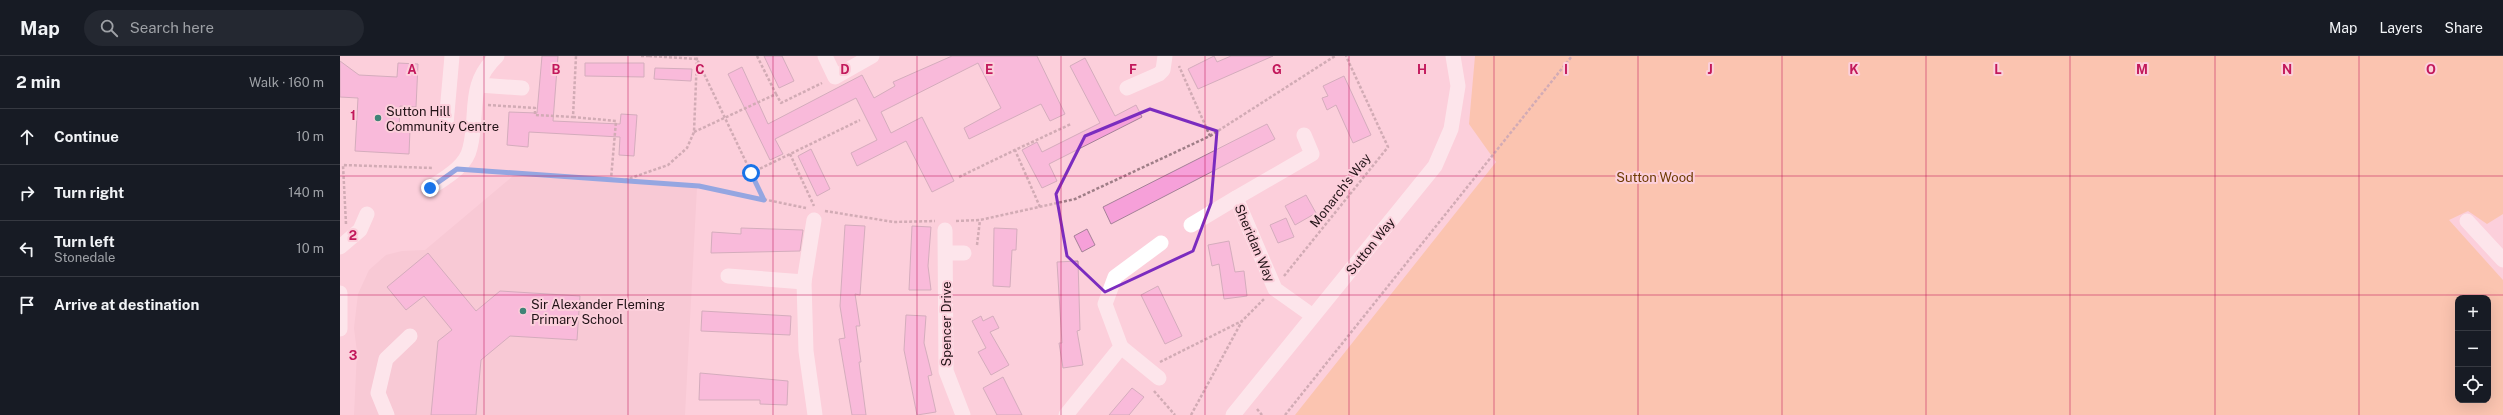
<!DOCTYPE html>
<html lang="en">
<head>
<meta charset="utf-8">
<style>
	:root { --surface:#171b24; --page:#242831; --text:#f1f3f6; --muted:#9ea1a6; --line:#363941 }
	body { margin:0; font-family:"Public Sans",sans-serif; background:var(--page); color:var(--text) }
	.controls { position:absolute; right:12px; bottom:12px; display:grid; overflow:hidden; border-radius:8px; box-shadow:0 4px 16px #0002 }
	.controls button { width:36px; height:36px; display:grid; place-items:center; padding:0; border:0; border-bottom:1px solid var(--line); background:var(--surface); color:var(--text); font:20px sans-serif }
	.stop { position:absolute; width:12px; height:12px; margin:-9px; border:3px solid #1a73e8; border-radius:50%; background:#fff }
	.stop.end { background:#1a73e8; border-color:#fff; box-shadow:0 1px 4px #0008 }
	.list { margin:0; padding:0; list-style:none }
	h2 { display:flex; justify-content:space-between; align-items:center; height:52px; margin:0; padding:0 16px; font-size:17px }
	h2 small { font-size:13px; font-weight:400; color:var(--muted) }
	.list li { display:grid; grid-template-columns:26px 1fr auto; gap:12px; align-items:center; box-sizing:border-box; height:56px; padding:0 16px; border-top:1px solid var(--line) }
	.list b { display:block; font-size:15px; white-space:nowrap }
	.list p { margin:0; font-size:13px; white-space:nowrap; color:var(--muted) }
	.list em { font-size:13px; font-style:normal; color:var(--muted) }
	.icon { flex:none; width:22px; height:22px; fill:none; stroke:currentColor; stroke-width:2; stroke-linecap:round; stroke-linejoin:round }
	.map { position:relative; flex:none; width:2163px; height:359px; overflow:hidden }
	header { display:flex; align-items:center; gap:24px; box-sizing:border-box; height:56px; padding:0 20px; background:var(--surface); border-bottom:1px solid var(--line) }
	header strong { font-size:19px }
	nav { display:flex; gap:22px; margin-inline-start:auto; font-size:14px }
	.search { width:280px; height:36px; background:var(--page); display:flex; align-items:center; gap:10px; box-sizing:border-box; padding:0 14px; border-radius:22px; color:var(--muted); font-size:15px }
	main { display:flex }
	aside { flex:1; background:var(--surface) }
	.map>svg:first-child { display:block }
	.built { fill:#f4c0ce }
	.green { fill:#fab67d; fill-rule:evenodd }
	.building { fill:#f6a0d9; stroke:#a58198 }
	.lines { fill:none; stroke-linecap:round; stroke-linejoin:round }
	.path { stroke:#9f7e87; stroke-width:2.5; stroke-dasharray:3 2; stroke-linecap:butt }
	.minor { stroke:#fff; stroke-width:15 }
	.route { stroke:#1a73e8; stroke-width:5 }
	.marked { fill:none; stroke:#7b2cbf; stroke-width:3; stroke-linejoin:round }
	.grid { fill:none; stroke:#c2185b; stroke-width:1; stroke-opacity:0.55 }
	.poi-dot { fill:#3f8377; stroke:#fccfdb; stroke-width:1.5 }
	.labels { text-anchor:middle; stroke-width:4; stroke-linejoin:round; paint-order:stroke }
	.poi-label { font-size:13px; fill:#221317; stroke:#fccfdb; text-anchor:start }
	.park-label { font-size:13px; fill:#6c3a02; stroke:#fccfdb }
	.street-label { font-size:13px; fill:#221317; stroke:#fccfdb }
	.grid-label { font-size:13px; text-anchor:middle; font-weight:bold; fill:#c2185b; stroke:#fccfdb; stroke-width:4; stroke-linejoin:round; paint-order:stroke }
</style>
</head>
<body>
<header>
<strong>Map</strong>
<div class="search"><svg class="icon" aria-label="search" viewBox="0 0 24 24"><circle cx="10" cy="10" r="6"/><path d="M15 15l6 6"/></svg>Search here</div>
<nav><a>Map</a><a>Layers</a><a>Share</a></nav>
</header>
<main>
<aside>
<h2>2 min<small>Walk · 160 m</small></h2>
<ul class="list">
<li><svg class="icon" aria-label="ahead" viewBox="0 0 24 24"><path d="M12 20V5M6 11l6-6 6 6"/></svg><div><b>Continue</b></div><em>10 m</em></li>
<li><svg class="icon" aria-label="right" viewBox="0 0 24 24"><path d="M7 20v-9h11M14 6l5 5-5 5"/></svg><div><b>Turn right</b></div><em>140 m</em></li>
<li><svg class="icon" aria-label="left" viewBox="0 0 24 24"><path d="M17 20v-9H6M10 6l-5 5 5 5"/></svg><div><b>Turn left</b><p>Stonedale</p></div><em>10 m</em></li>
<li><svg class="icon" aria-label="arrive" viewBox="0 0 24 24"><path d="M6 21V4h12l-3 4 3 4H6"/></svg><div><b>Arrive at destination</b></div></li>
</ul>
</aside>
<div class="map">
<svg width="2163" height="359" viewBox="0 0 2163 359">
	<rect width="100%" height="100%" fill="#fccfdb"/>
	<polygon class="built" points="173,120 357,131 345,359 14,359 17,296 14,272 18,238 29,214 46,199 62,195 85,194"/>
	<path class="green" d="M1135,0H2163V158L2147,168L2128,155L2109,164L2163,224V359H955L1156,106L1129,68ZM2118,242H2148V344H2118Z"/>
	<g class="building">
		<polygon points="202,0 218,0 213,65 280,68 281,58 297,59 294,100 279,99 280,81 189,76 188,91 167,89 169,56 197,57"/>
		<polygon points="424,0 442,0 454,25 439,32"/>
		<polygon points="612,0 697,0 725,58 710,65 701,48 629,83 624,72 661,52 638,7 541,56 551,77 582,61 614,125 592,136 566,85 517,110 511,97 537,84 516,42 435,83 443,98 430,104 388,18 402,11 428,68 522,19 534,42 555,30 553,26"/>
		<polygon points="874,0 877,6 891,0 933,0 858,33 848,13"/>
		<polygon points="745,2 775,60 796,49 802,61 709,108 717,125 702,132 682,94 697,86 702,96 760,67 730,10"/>
		<polygon points="0,5 19,19 57,21 58,7 78,8 76,51 60,50 59,73 70,73 69,98 15,95 18,42 0,41"/>
		<polygon points="245,7 304,7 304,21 245,20"/>
		<polygon points="315,12 352,13 351,25 314,23"/>
		<polygon points="1004,20 1031,79 1013,87 996,49 987,54 982,42 988,40 983,30"/>
		<polygon points="927,68 935,83 771,168 763,151"/>
		<polygon points="471,93 490,133 477,140 458,100"/>
		<polygon points="966,139 976,157 955,169 945,150"/>
		<polygon points="946,162 954,181 938,187 930,169"/>
		<polygon points="505,169 525,170 520,239 515,238 520,270 516,270 521,306 519,306 526,359 512,359 499,283 505,282 500,250"/>
		<polygon points="572,170 591,171 588,210 591,234 569,234"/>
		<polygon points="401,172 463,174 460,195 371,197 372,176 401,178"/>
		<polygon points="654,172 677,173 676,194 672,194 670,231 653,230"/>
		<polygon points="747,173 755,189 742,196 734,180"/>
		<polygon points="889,185 895,216 904,215 907,240 884,243 879,208 872,210 868,189"/>
		<polygon points="88,197 136,255 160,235 240,240 237,284 170,280 141,304 136,359 91,359 98,285 112,274 84,240 66,254 47,231"/>
		<polygon points="738,205 740,274 737,275 743,309 723,312 719,287 722,287 717,206"/>
		<polygon points="818,230 842,280 825,288 801,239"/>
		<polygon points="362,255 451,260 450,279 361,275"/>
		<polygon points="566,259 586,260 584,287 592,319 588,320 596,356 577,359 564,294"/>
		<polygon points="641,260 643,265 653,260 659,272 650,276 669,309 651,319 638,296 646,292 632,265"/>
		<polygon points="360,317 448,325 447,349 420,348 420,344 359,344"/>
		<polygon points="663,321 682,359 657,359 643,332"/>
		<polygon points="792,332 804,341 789,359 769,359"/>
	</g>
	<g class="lines">
		<g class="path">
			<polyline points="301,0 309,0"/>
			<polyline points="309,0 357,3 424,144"/>
			<polyline points="417,0 436,38"/>
			<polyline points="148,49 195,52 195,59 233,61 236,0"/>
			<polyline points="233,61 276,65 271,123"/>
			<polyline points="354,76 436,38 441,47 482,27"/>
			<polyline points="870,80 995,0"/>
			<polyline points="450,98 474,150"/>
			<polyline points="136,114 359,130 466,152"/>
			<polyline points="411,117 520,64"/>
			<polyline points="619,121 675,94"/>
			<polyline points="285,124 328,109 347,92 354,76 357,0"/>
			<polyline points="700,151 675,94 731,68"/>
			<polyline points="485,155 554,166 595,165"/>
			<polyline points="616,165 640,164 735,143 870,80 839,10"/>
			<polyline points="6,168 3,109 93,112"/>
			<polyline points="637,189 640,164"/>
			<polyline points="944,220 1048,91 1006,0"/>
			<polyline points="820,306 902,265"/>
			<polyline points="814,335 835,359"/>
			<polyline points="917,353 922,359"/>
			<polyline points="851,359 902,265 925,242"/>
			<polyline points="945,359 1232,0"/>
		</g>
		<g class="minor">
			<polyline points="485,0 495,21 532,0"/>
			<polyline points="139,29 182,32"/>
			<polyline points="787,32 819,18 823,14 825,0"/>
			<polyline points="106,68 112,0"/>
			<polyline points="964,79 972,98 896,142 935,233 973,260"/>
			<path d="M90,132C105,122 126,111 130,92C139,57 126,29 157,0"/>
			<polyline points="474,164 464,226 466,295 475,359"/>
			<polyline points="2127,165 2163,204"/>
			<polyline points="851,169 896,142"/>
			<polyline points="605,174 606,315 623,359"/>
			<polyline points="0,191 20,174 27,158"/>
			<polyline points="606,197 624,197"/>
			<polyline points="388,220 464,226"/>
			<polyline points="0,237 0,273"/>
			<polyline points="781,291 819,322"/>
			<polyline points="47,359 38,337 46,303 70,280"/>
			<polyline points="726,359 781,291 765,248 775,221 821,187"/>
			<polyline points="893,359 1095,110 1111,73 1118,30 1113,0"/>
		</g>
	</g>
	<g class="lines">
		<polyline class="route" points="90,132 117,113 359,130 424,144 411,117"/>
	</g>
	<path d="M0 0H2163V359H0ZM810,53L877,75L871,147L853,195L765,236L727,200L716,138L745,80Z" fill="#fccfdb" fill-opacity=".55" fill-rule="evenodd"/>
	<path class="marked" d="M810,53L877,75L871,147L853,195L765,236L727,200L716,138L745,80Z"/>
	<path class="grid" d="M144,0V359M288,0V359M433,0V359M577,0V359M721,0V359M865,0V359M1009,0V359M1154,0V359M1298,0V359M1442,0V359M1586,0V359M1730,0V359M1875,0V359M2019,0V359M0,120H2163M0,239H2163"/>
	<g class="poi-dot">
		<circle cx="38" cy="62" r="4"/>
		<circle cx="183" cy="255" r="4"/>
	</g>
	<g class="labels">
		<g class="poi-label">
			<text x="46" y="60">Sutton Hill<tspan x="46" dy="15">Community Centre</tspan></text>
			<text x="191" y="253">Sir Alexander Fleming<tspan x="191" dy="15">Primary School</tspan></text>
		</g>
		<g class="park-label">
			<text x="1315" y="126">Sutton Wood</text>
		</g>
		<g class="street-label">
			<text transform="translate(1000 134) rotate(-52)" y="5">Monarch's Way</text>
			<text transform="translate(915 187) rotate(67)" y="5">Sheridan Way</text>
			<text transform="translate(1030 190) rotate(-51)" y="5">Sutton Way</text>
			<text transform="translate(606 268) rotate(-90)" y="5">Spencer Drive</text>
		</g>
	</g>
	<g class="grid-label">
		<text x="72" y="18">A</text>
		<text x="216" y="18">B</text>
		<text x="360" y="18">C</text>
		<text x="505" y="18">D</text>
		<text x="649" y="18">E</text>
		<text x="793" y="18">F</text>
		<text x="937" y="18">G</text>
		<text x="1082" y="18">H</text>
		<text x="1226" y="18">I</text>
		<text x="1370" y="18">J</text>
		<text x="1514" y="18">K</text>
		<text x="1658" y="18">L</text>
		<text x="1802" y="18">M</text>
		<text x="1947" y="18">N</text>
		<text x="2091" y="18">O</text>
		<text x="13" y="64">1</text>
		<text x="13" y="184">2</text>
		<text x="13" y="304">3</text>
	</g>
</svg>
<div class="controls">
<button>+</button>
<button>−</button>
<button><svg class="icon" aria-label="locate" viewBox="0 0 24 24"><circle cx="12" cy="12" r="6"/><path d="M12 2v4M12 18v4M2 12h4M18 12h4"/></svg></button>
</div>
<div class="stop" style="left:411px;top:117px"></div>
<div class="stop end" style="left:90px;top:132px"></div>
</div>
</main>
</body>
</html>
